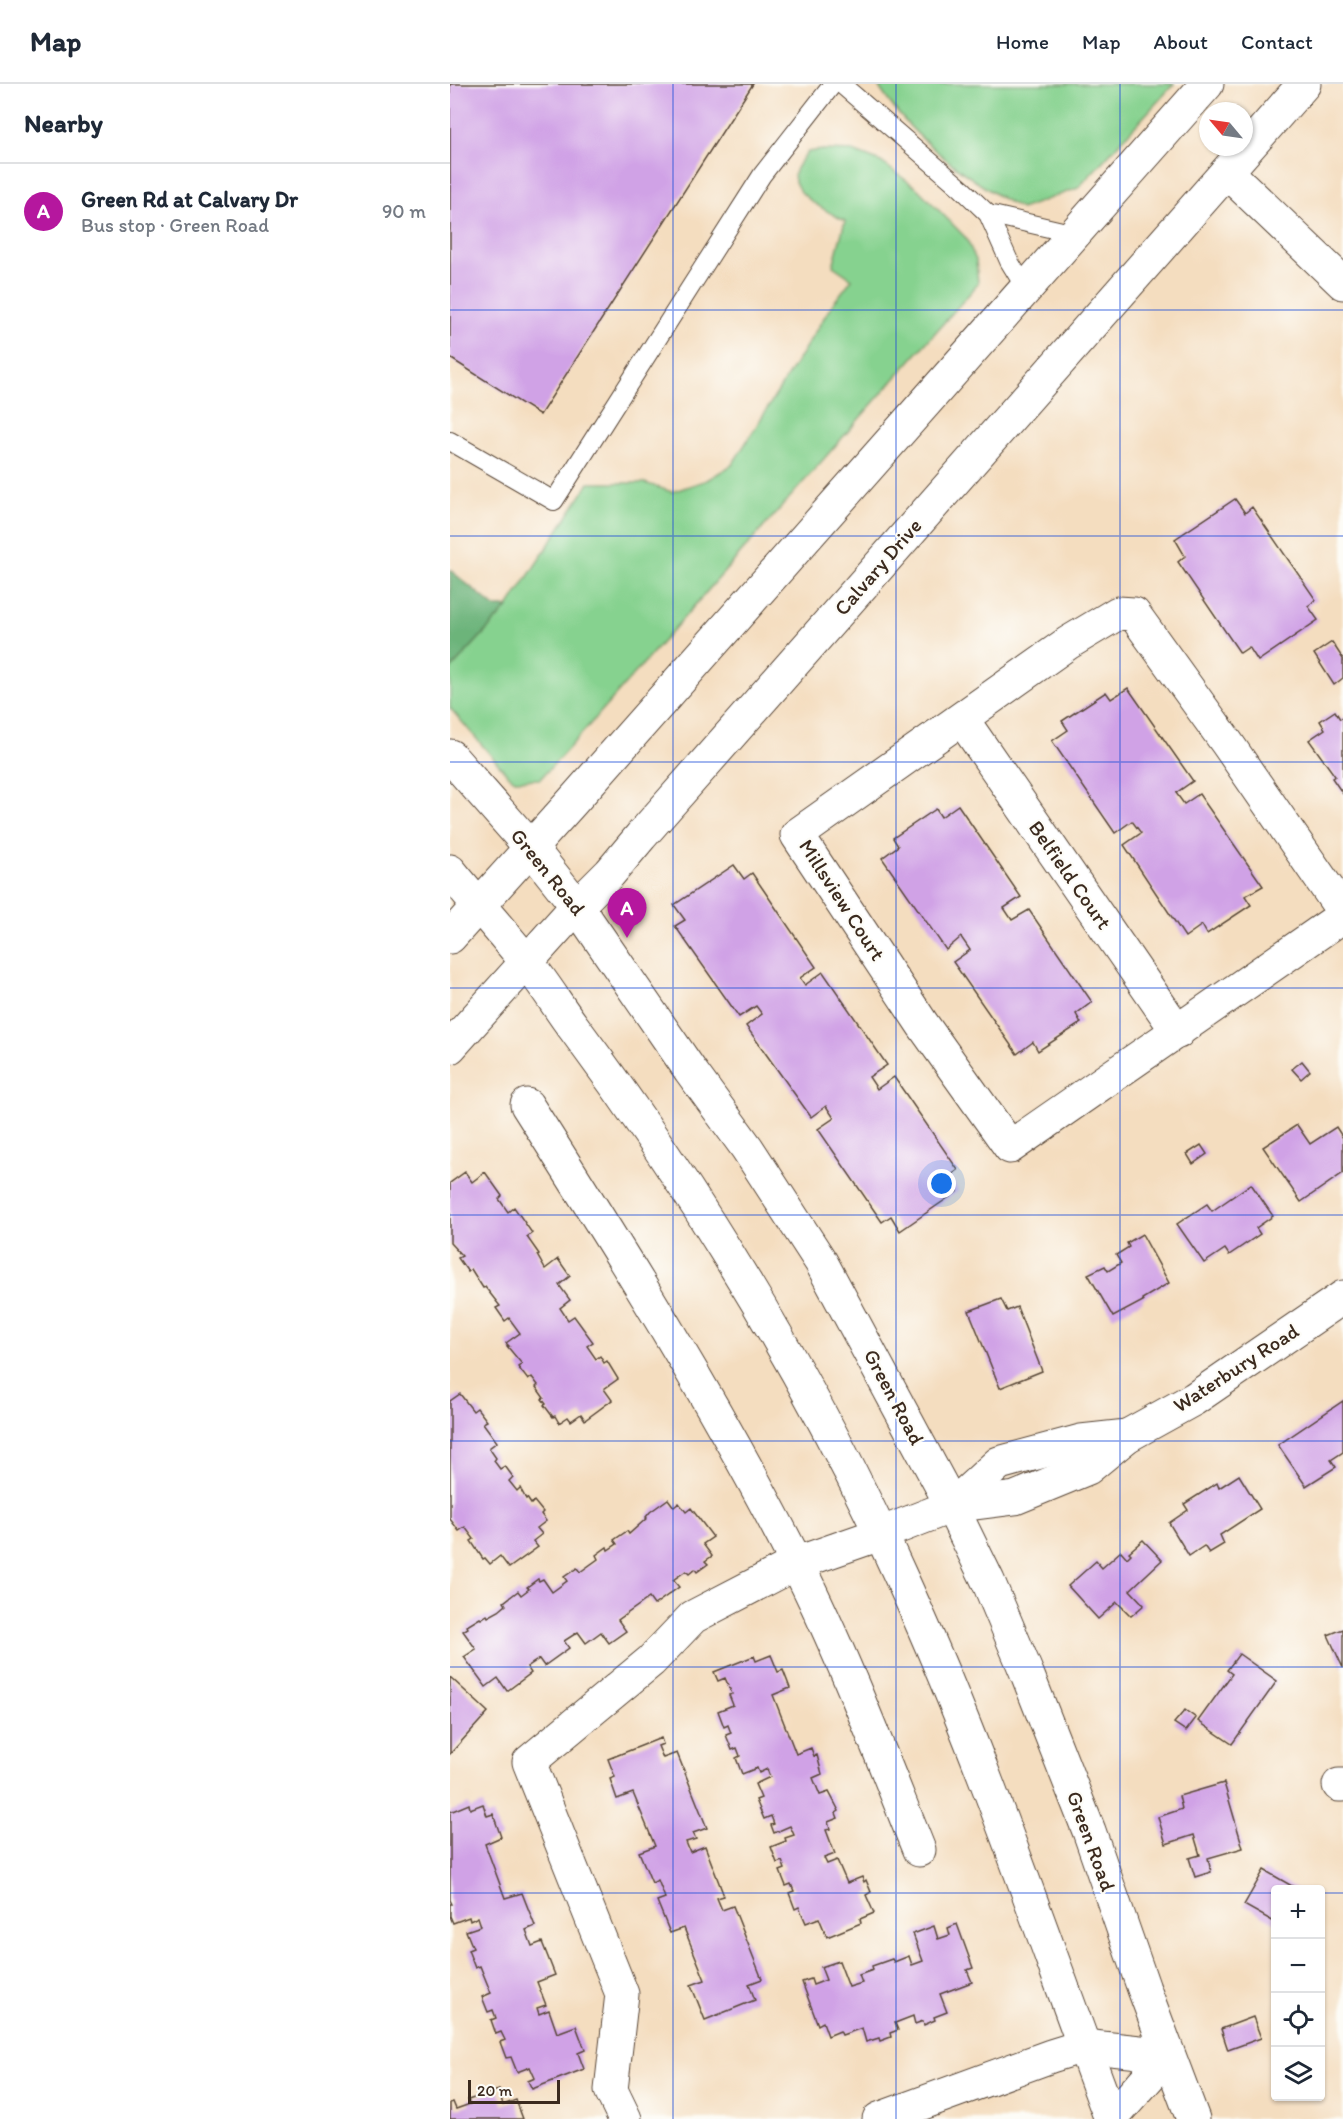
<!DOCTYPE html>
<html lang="en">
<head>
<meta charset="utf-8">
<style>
	:root { --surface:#fff; --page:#f2f2f3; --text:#1f2937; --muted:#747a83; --line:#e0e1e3; --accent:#b5179e }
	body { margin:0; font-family:Itim,sans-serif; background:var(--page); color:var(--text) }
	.controls { position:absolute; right:18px; bottom:18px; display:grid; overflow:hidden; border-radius:6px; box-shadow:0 2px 4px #0004 }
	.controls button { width:54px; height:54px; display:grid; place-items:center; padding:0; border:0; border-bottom:2px solid var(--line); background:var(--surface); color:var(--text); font:30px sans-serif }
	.compass { position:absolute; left:749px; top:18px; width:54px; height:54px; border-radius:50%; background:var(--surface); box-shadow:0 2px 4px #0004; rotate:299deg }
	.scale { position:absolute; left:18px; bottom:15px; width:92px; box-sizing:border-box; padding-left:6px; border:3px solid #3b2a1e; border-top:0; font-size:16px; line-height:21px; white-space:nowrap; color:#3b2a1e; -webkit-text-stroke:4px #fdfcf7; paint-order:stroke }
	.you { position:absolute; left:492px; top:1100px; width:21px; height:21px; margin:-15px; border:4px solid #fff; border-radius:50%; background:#1a73e8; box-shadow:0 0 0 9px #1a73e833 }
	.badge { display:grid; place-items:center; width:39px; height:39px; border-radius:50%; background:var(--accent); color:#fff; font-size:20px; font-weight:700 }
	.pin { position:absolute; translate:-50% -50px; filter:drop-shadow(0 2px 3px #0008) }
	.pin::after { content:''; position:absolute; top:32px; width:21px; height:18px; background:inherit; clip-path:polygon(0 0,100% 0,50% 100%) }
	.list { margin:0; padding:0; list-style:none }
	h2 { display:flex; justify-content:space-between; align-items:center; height:78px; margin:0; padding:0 24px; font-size:26px }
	h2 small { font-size:20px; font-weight:400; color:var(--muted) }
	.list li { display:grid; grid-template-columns:39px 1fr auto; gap:18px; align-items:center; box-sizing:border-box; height:96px; padding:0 24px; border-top:2px solid var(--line) }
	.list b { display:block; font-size:22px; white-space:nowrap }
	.list p { margin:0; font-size:20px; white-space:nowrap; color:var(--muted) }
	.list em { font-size:20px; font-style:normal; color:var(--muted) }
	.icon { flex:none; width:33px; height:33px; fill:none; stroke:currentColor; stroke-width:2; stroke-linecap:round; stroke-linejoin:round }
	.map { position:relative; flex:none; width:893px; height:2035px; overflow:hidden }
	header { display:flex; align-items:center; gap:36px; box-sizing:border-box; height:84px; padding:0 30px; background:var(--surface); border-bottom:2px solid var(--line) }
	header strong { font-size:28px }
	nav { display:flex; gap:33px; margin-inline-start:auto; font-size:21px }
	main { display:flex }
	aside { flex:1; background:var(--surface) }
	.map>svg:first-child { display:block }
	.green { fill:#86d28f; stroke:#607e56; stroke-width:1.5 }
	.forest { fill:#6cb47a; stroke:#546f4c; stroke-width:1.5 }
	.building { fill:#d0a2e6 }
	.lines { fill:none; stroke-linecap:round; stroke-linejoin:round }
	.service-casing { stroke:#574536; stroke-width:20 }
	.minor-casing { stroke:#574536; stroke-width:35 }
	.tertiary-casing { stroke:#574536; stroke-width:35 }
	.service { stroke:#fff; stroke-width:18 }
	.minor { stroke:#fff; stroke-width:33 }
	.tertiary { stroke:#fff; stroke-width:33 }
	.grid { fill:none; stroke:#1d4ed8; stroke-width:1.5; stroke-opacity:0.55 }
	.labels { text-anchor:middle; stroke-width:4.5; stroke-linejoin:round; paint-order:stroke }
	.street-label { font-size:21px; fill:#3b2a1e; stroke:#fdfcf7 }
</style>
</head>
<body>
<header>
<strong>Map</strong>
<nav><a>Home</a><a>Map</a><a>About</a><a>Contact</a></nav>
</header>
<main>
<aside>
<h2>Nearby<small></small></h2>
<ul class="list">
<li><span class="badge">A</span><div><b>Green Rd at Calvary Dr</b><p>Bus stop · Green Road</p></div><em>90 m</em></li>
</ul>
</aside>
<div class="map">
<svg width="893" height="2035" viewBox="0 0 893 2035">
	<rect width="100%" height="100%" fill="#fdfcf7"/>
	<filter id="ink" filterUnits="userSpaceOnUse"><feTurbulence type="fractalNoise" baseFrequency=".0167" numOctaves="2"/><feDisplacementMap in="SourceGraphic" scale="12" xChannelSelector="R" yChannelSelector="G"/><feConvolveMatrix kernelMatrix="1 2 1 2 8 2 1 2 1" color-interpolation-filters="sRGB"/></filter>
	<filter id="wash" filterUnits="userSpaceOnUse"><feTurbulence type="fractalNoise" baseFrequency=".008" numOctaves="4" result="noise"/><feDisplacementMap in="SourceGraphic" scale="24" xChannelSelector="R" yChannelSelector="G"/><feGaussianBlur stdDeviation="1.35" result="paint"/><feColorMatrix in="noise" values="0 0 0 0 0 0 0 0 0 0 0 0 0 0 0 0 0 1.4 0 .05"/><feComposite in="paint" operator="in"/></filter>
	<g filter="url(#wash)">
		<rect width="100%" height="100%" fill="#f4ddbf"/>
		<g class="green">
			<path d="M427,0H724L628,104L571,125C517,95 460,53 427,0Z"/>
			<path d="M373,66L403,67L431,78L468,105L516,154L526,176L528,200L119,664L90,695L65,696L57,690L0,624V586L58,523L139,399H195L222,408L257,396L282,381L382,221L402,195L383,182L395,137C379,128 338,110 345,87C347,80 354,74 358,68Z"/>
		</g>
		<polygon class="forest" points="0,486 45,523 58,523 0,586"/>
		<g id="blocks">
			<g class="building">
				<polygon points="0,0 303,0 90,331 0,274"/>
				<polygon points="785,415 795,429 802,423 866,516 858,522 868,536 808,577 799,563 790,569 728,478 735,472 725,455"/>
				<polygon points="882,558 893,575 893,594 884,601 864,570"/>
				<polygon points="678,604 743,697 726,709 734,720 749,710 813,802 795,812 801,821 757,850 752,841 735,853 674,761 691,749 682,737 665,749 602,657 618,646 612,637 656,608 661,615"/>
				<polygon points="885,627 890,635 893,633 893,710 882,694 885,692 859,656 875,645 870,637"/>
				<polygon points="508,721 571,813 554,824 562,836 579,826 642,918 626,930 631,939 588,967 583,958 567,970 503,878 520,866 511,853 496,866 432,774 448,762 443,754 486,725 491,733"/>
				<polygon points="284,781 294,795 302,789 366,883 350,894 355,901 373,888 437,981 419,993 427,1005 444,993 508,1086 500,1092 508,1107 450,1147 441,1132 432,1138 368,1045 384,1034 376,1022 361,1033 296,942 312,930 306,922 289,933 225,842 235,836 224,821"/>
				<polygon points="852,977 860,987 851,995 842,985"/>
				<polygon points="847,1041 860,1060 886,1043 893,1054 893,1089 851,1118 813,1063"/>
				<polygon points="751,1061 757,1070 743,1080 737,1070"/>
				<polygon points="15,1088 22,1098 35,1088 52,1112 49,1115 58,1128 64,1123 82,1149 77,1153 89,1170 87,1171 95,1185 108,1175 120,1192 109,1201 120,1216 110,1224 118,1236 124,1232 143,1258 137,1262 146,1275 150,1272 154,1279 157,1277 168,1295 154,1305 162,1316 135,1336 131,1330 121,1337 118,1333 109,1339 105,1332 103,1333 94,1321 96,1320 92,1315 94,1314 86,1303 88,1301 82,1293 78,1296 68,1283 72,1280 57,1262 59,1262 56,1259 70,1249 59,1234 55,1237 46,1224 50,1222 35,1203 33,1204 21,1185 18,1188 8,1174 12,1172 0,1159 0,1099"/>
				<polygon points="801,1100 823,1132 806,1144 810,1150 779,1171 775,1165 754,1179 727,1140 757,1120 762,1127"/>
				<polygon points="692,1150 719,1199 692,1215 693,1217 663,1233 638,1190 655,1182 658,1187 671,1179 666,1171 679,1163 677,1159"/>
				<polygon points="551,1215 557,1227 567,1223 592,1287 550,1304 519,1227"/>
				<polygon points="10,1310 23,1327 27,1324 37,1337 33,1339 47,1358 39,1364 46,1374 44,1377 50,1385 55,1382 63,1393 59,1397 67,1407 70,1404 76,1415 77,1414 81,1420 84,1417 93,1428 91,1430 96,1437 87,1444 92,1450 83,1457 88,1463 59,1484 50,1472 40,1480 35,1474 33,1475 21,1457 24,1455 15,1443 9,1447 0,1435 0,1317"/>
				<polygon points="893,1317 893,1368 881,1376 886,1383 856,1402 828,1361"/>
				<polygon points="789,1391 810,1425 770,1451 774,1460 759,1469 754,1462 739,1472 719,1439 738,1426 734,1420 767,1399 769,1404"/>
				<polygon points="218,1415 224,1423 229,1419 236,1428 241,1424 263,1453 253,1460 262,1472 255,1477 258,1480 247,1488 245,1485 239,1490 236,1487 223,1496 229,1503 204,1521 199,1514 168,1536 176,1547 159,1559 151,1548 136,1559 128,1548 114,1557 119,1564 94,1582 89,1575 77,1583 81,1589 57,1607 48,1594 36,1603 14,1573 26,1565 13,1547 18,1544 17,1542 30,1534 31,1535 37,1531 38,1533 49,1527 56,1521 54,1518 68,1507 71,1511 79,1505 77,1503 88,1495 89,1497 93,1495 102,1508 117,1497 114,1493 127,1484 130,1488 148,1475 146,1471 157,1463 158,1466 167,1460 164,1456 177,1447 179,1450 197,1434 196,1433 200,1428"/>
				<polygon points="693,1456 712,1476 680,1506 694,1521 681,1532 667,1518 648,1535 618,1502 646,1477 652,1484 671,1467 677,1474 681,1470 679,1468"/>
				<polygon points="893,1545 893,1584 878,1551"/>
				<polygon points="789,1570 827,1597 782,1660 748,1637 782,1590 777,1586"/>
				<polygon points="321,1571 328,1588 333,1586 340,1604 323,1611 346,1670 361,1664 364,1672 367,1671 372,1690 363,1694 370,1711 379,1708 389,1727 386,1729 388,1734 378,1738 380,1745 376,1746 385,1770 374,1774 377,1780 387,1776 397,1799 412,1793 414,1798 416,1796 421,1808 416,1811 424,1829 410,1835 411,1839 377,1853 369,1834 356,1839 349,1823 345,1825 339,1809 344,1807 341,1800 336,1802 330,1787 335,1785 332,1777 327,1779 321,1763 336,1757 335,1754 344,1751 340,1742 324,1749 321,1741 324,1740 321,1732 314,1735 306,1716 311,1714 305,1700 320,1693 317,1685 309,1689 307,1684 292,1690 286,1674 290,1672 287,1664 282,1666 276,1651 281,1649 278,1641 274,1643 268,1627 283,1621 279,1611 282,1610 275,1594 268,1597 264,1588 304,1572 306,1577"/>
				<polygon points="0,1593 38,1628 0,1670"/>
				<polygon points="735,1626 746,1634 736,1647 724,1639"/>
				<polygon points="211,1654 213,1660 208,1662 213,1674 227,1669 257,1744 243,1749 246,1755 236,1758 240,1768 255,1762 274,1812 267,1814 272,1826 283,1822 312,1895 299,1900 305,1916 255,1936 241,1901 255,1896 234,1844 220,1849 207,1817 215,1814 208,1796 202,1799 189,1768 205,1762 183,1709 167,1715 160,1695 165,1693 158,1675"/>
				<polygon points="774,1699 793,1764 758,1774 761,1788 745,1793 739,1774 750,1771 744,1751 716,1760 708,1733 732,1725 729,1712"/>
				<polygon points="19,1720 20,1725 33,1720 37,1732 43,1730 51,1753 35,1760 55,1814 72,1809 85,1842 76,1846 82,1862 92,1858 105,1891 87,1898 96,1921 87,1924 89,1930 99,1926 107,1949 126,1942 135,1966 128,1969 134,1985 82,2005 78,1997 85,1994 80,1983 67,1988 61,1973 56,1974 50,1958 55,1956 51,1948 46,1950 41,1936 46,1934 43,1926 38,1928 32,1913 41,1909 30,1882 25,1884 18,1866 23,1864 16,1847 31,1842 28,1833 20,1837 19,1833 3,1839 0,1832 0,1820 2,1820 0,1816 0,1728"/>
				<polygon points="814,1786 849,1806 826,1806 826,1839 794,1821"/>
				<polygon points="507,1840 523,1884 517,1886 522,1898 490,1910 497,1928 484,1933 485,1936 474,1941 473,1937 465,1940 463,1932 445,1939 448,1946 440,1949 441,1953 430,1957 429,1954 416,1958 412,1944 392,1951 390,1947 378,1952 373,1938 368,1941 352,1898 361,1895 363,1901 376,1896 371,1883 389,1877 399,1903 412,1899 409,1891 423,1886 422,1882 442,1875 444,1878 459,1872 462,1881 473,1877 463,1850 484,1842 488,1855 500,1851 498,1844"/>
				<polygon points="803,1933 811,1954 778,1966 771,1945"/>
				<polygon points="49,2006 53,2021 66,2016 73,2035 0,2035 0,2019 3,2018 6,2025 20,2020 18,2016"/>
			</g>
		</g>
	</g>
	<g filter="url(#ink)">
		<use href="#blocks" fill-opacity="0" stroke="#574536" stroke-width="1.5"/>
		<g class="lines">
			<g class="service-casing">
				<g id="service">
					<polyline points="391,0 512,105 538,130 559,177 576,205"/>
					<polyline points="538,130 625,150"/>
					<polyline points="0,357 104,417 312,91 383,0"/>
				</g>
			</g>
			<g class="minor-casing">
				<g id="minor">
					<polyline points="777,88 893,199"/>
					<polyline points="512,635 728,948"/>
					<polyline points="893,827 777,659 684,530 668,529 618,559 347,751 473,941 560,1063 893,832"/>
					<path d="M77,1021C172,1170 266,1320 346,1478C393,1571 430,1669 469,1766"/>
					<polyline points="502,1422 565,1414 638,1384 677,1352 744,1315 893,1213"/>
					<polyline points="502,1422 549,1379 631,1357 677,1352"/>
					<polyline points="889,1701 893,1701"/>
					<polyline points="175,2035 161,2006 172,1910 79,1678 201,1577 243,1533 347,1479 430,1450"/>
				</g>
			</g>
			<g class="tertiary-casing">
				<g id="tertiary">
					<polyline points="0,672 81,764 127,822 240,986 297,1064 371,1178 494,1407 538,1497 578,1592 639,1747 694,1905 743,2035"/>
					<path d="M0,787C25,818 53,848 78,880C95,900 108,923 124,944C253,1117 366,1305 455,1502C534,1675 594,1857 661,2035"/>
					<polyline points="0,853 122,718 757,0"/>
					<polyline points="0,963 127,822 160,789 191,752 854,0"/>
					<polyline points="430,1450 502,1422"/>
					<polyline points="429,2035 601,1972 633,1962 718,1971"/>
					<polyline points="661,2035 718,1971"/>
				</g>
			</g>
			<use href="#service" class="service"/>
			<use href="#minor" class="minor"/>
			<use href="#tertiary" class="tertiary"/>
		</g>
	</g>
	<path class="grid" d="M223,0V2035M446,0V2035M670,0V2035M0,226H893M0,452H893M0,678H893M0,904H893M0,1131H893M0,1357H893M0,1583H893M0,1809H826M870,1809H893"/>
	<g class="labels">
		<g class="street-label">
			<text transform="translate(428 483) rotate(-49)" y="7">Calvary Drive</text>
			<text transform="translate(98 788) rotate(51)" y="7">Green Road</text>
			<text transform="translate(620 791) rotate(55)" y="7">Belfield Court</text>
			<text transform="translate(392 816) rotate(57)" y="7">Millsview Court</text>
			<text transform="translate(786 1284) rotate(-33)" y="7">Waterbury Road</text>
			<text transform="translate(444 1313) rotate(62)" y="7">Green Road</text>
			<text transform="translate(641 1757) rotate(70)" y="7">Green Road</text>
		</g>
	</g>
</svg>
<div class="controls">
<button>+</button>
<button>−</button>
<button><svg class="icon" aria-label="locate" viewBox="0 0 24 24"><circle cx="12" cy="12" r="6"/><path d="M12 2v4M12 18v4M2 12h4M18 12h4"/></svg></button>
<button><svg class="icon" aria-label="layers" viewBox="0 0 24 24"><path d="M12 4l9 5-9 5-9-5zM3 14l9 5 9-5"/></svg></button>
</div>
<svg class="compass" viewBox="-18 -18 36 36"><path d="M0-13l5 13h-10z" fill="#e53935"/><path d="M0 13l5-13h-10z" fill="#747a83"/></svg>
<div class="scale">20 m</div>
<div class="you"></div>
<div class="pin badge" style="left:177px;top:854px">A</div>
</div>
</main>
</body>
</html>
